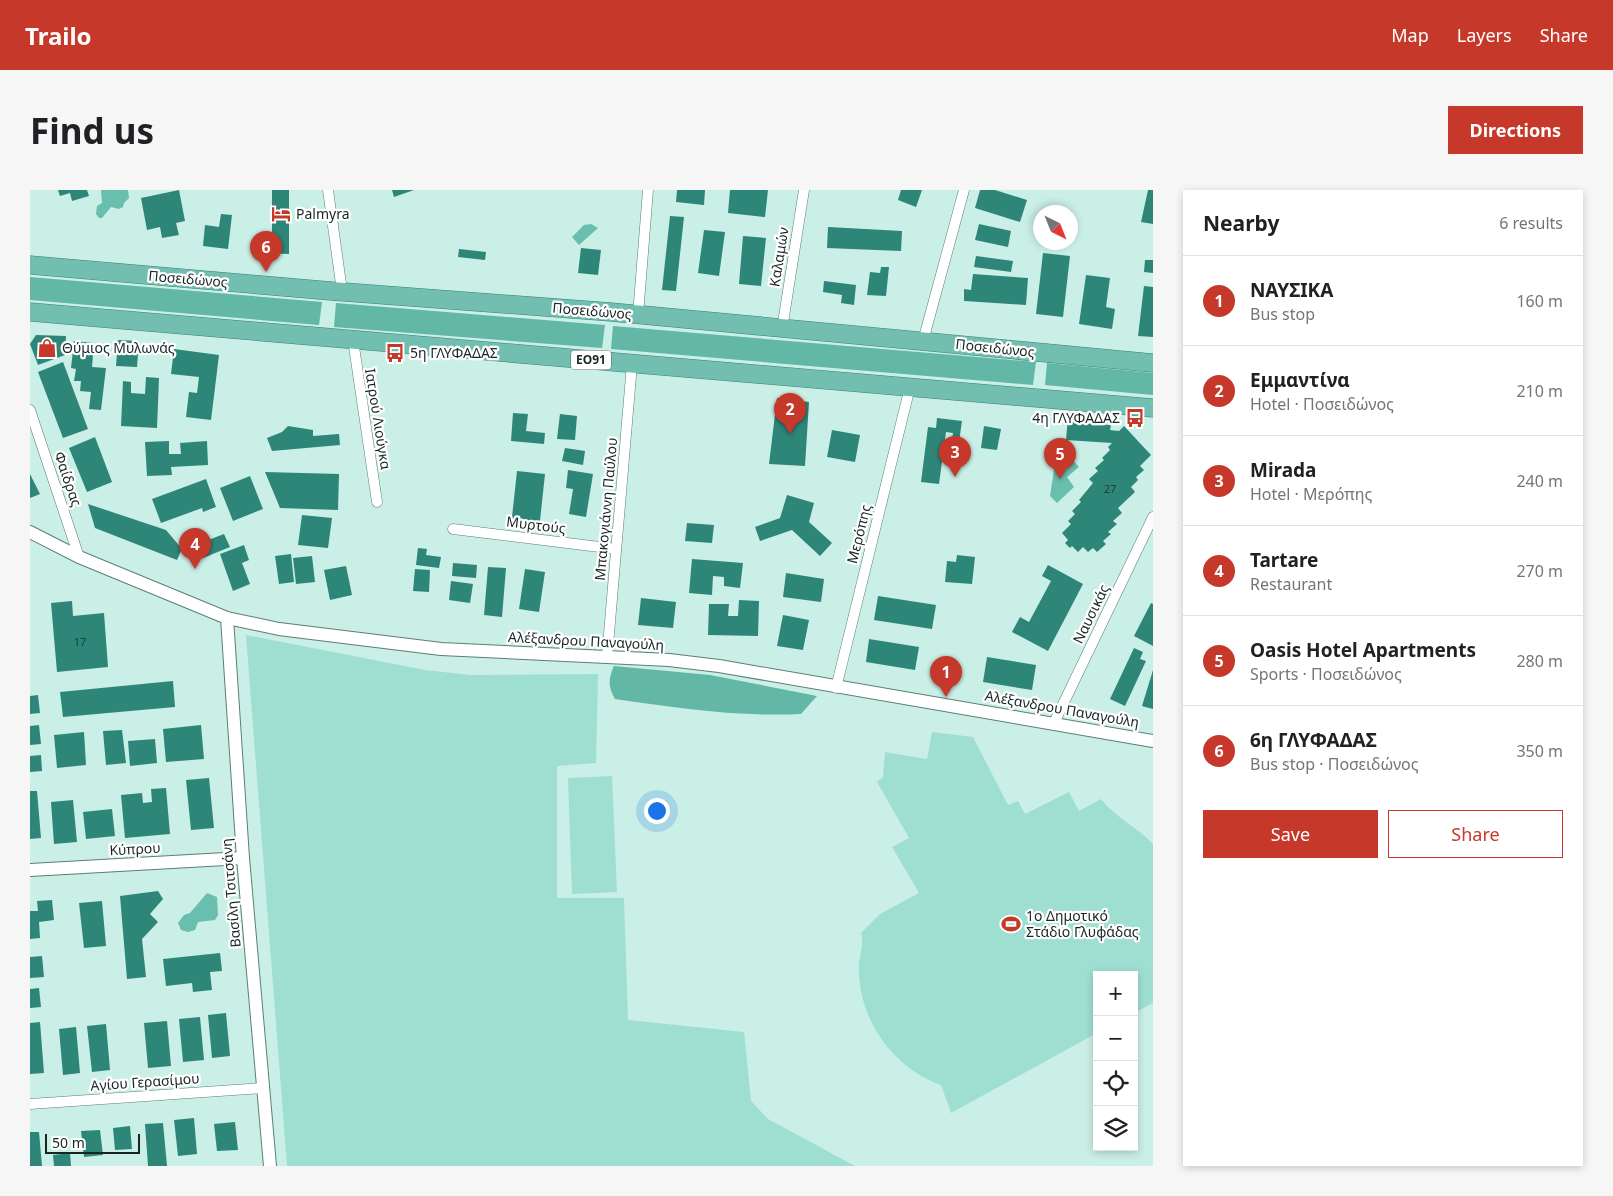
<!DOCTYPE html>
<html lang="en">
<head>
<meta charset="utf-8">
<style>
	:root { --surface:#fff; --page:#f6f6f6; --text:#202124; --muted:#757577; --line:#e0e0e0; --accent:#c6392a }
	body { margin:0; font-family:"Noto Sans",sans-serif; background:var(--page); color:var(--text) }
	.controls { position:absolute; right:15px; bottom:15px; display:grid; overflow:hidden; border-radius:0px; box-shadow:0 2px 8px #0003 }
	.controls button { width:45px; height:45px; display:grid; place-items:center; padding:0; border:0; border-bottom:1px solid var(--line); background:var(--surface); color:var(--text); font:25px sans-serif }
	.compass { position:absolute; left:1003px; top:15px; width:45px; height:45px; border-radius:50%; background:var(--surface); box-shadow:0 2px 8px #0003; rotate:137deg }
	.scale { position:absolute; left:15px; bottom:12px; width:95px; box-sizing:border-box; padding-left:5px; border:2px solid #182623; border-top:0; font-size:14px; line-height:18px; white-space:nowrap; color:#182623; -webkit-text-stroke:4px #fff; paint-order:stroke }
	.you { position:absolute; left:626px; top:620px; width:18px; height:18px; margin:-12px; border:4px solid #fff; border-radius:50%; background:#1a73e8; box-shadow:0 0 0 8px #1a73e833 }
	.badge { display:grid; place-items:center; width:32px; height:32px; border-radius:50%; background:var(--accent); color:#fff; font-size:16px; font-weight:700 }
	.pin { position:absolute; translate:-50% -41px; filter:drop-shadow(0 1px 2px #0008) }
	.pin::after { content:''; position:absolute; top:26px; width:18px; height:15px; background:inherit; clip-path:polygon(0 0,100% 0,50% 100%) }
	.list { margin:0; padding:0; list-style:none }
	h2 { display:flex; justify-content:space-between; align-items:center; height:65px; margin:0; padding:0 20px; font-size:21px }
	h2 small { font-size:16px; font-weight:400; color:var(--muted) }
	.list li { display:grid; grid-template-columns:32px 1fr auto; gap:15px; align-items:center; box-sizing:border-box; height:90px; padding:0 20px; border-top:1px solid var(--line) }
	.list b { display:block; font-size:19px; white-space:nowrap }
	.list p { margin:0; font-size:16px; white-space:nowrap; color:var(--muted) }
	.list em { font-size:16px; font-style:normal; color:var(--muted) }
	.actions { display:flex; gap:10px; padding:15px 20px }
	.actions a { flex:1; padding:11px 0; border:1px solid var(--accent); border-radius:0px; text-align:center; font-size:18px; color:var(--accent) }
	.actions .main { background:var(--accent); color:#fff }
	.icon { flex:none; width:28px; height:28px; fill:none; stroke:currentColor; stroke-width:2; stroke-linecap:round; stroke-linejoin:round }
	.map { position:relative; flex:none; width:1123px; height:976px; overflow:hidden; border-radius:0px }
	header { display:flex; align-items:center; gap:30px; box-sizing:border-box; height:70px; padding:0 25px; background:var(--accent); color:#fff }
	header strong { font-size:24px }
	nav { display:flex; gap:28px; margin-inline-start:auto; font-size:18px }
	.intro { display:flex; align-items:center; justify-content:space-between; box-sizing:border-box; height:120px; padding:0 30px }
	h1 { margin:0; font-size:35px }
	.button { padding:12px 22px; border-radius:0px; background:var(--accent); color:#fff; font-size:18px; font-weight:700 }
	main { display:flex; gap:30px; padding:0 30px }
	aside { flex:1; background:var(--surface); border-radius:0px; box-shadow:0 2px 8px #0003 }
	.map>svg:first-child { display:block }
	.green { fill:#9fdfd1 }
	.forest { fill:#63b7a7 }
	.water { fill:#6abeae }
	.building { fill:#2e8678 }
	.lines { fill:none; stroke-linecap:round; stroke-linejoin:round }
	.minor-casing { stroke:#5c7e76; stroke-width:11 }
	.tertiary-casing { stroke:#5c7e76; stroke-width:14 }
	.trunk-casing { stroke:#3b7f73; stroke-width:19 }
	.minor { stroke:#fff; stroke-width:10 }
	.tertiary { stroke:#fff; stroke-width:12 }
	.trunk { stroke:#72bfb2; stroke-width:18 }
	.labels { text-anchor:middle; stroke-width:4.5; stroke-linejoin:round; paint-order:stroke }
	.number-label { font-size:11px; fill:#1e3e38 }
	.shield { fill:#fff; stroke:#5d6765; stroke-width:1 }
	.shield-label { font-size:12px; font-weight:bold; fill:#182623 }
	.poi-label { font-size:14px; fill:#182623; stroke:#fff; text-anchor:start }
	.street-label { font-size:14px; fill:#182623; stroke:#fff }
</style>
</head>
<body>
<header>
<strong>Trailo</strong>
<nav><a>Map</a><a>Layers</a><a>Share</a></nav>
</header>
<div class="intro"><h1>Find us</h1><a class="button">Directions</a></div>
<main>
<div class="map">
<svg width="1123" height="976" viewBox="0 0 1123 976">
	<rect width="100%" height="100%" fill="#caefe6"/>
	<g class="green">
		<polygon points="216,445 395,480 440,485 568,484 566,573 527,576 527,708 594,708 598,830 714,842 721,911 738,929 825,976 257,976"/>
		<path d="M902,542L943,547L978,615L988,611L995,624L1039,602L1049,621L1071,609C1085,627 1107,637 1123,654V813L1104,823V785H1067V843L921,923L911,895C863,878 830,831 829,781C828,768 835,754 831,743L850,724L889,703L862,657L879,648L847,592L853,587L855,562L897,569Z"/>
		<polygon points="582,586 587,702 542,704 538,588"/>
	</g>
	<g class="forest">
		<polygon points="0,87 292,112 289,135 0,110"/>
		<polygon points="306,113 575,135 572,158 304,137"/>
		<polygon points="583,136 1006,172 1003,195 581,159"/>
		<polygon points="1017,173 1123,183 1123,205 1015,195"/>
		<path d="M584,476L680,485L787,506L771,524C708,527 647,518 585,509C578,497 578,489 584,476Z"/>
	</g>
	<g class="water">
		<polygon points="71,0 98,0 99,8 94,13 93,17 89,19 81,17 72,28 69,28 66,24 67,16 72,13"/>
		<polygon points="561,34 568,38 549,55 542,47 554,35"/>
		<polygon points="1039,266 1049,277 1037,287 1044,297 1027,313 1020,306 1024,280"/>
		<polygon points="177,703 187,707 188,725 185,730 168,732 165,740 158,742 151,740 148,733 154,725 160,723"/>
	</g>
	<g class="building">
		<polygon points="28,0 57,0 59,6 42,11 40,3 30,6"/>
		<polygon points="149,0 155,31 146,33 149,45 132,48 130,37 117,40 111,8"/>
		<polygon points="242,0 259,0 259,64 224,63 224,48 242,48"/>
		<polygon points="362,0 384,0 364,7"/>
		<polygon points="647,0 675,0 674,15 646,12"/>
		<polygon points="700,0 738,0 735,27 698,23"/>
		<polygon points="871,0 892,0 886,17 868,10"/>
		<polygon points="950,0 965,0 997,10 990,32 945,18"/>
		<polygon points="1118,0 1123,0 1123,34 1111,32"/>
		<polygon points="191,24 202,25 198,59 173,56 175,35 189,37"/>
		<polygon points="640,26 654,27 646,101 632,100"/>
		<polygon points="949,34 981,41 978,57 945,50"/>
		<polygon points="798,37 872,41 871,61 797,58"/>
		<polygon points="674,40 695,42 689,86 668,83"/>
		<polygon points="713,46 736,48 731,96 709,94"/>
		<polygon points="551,58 571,60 568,85 548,83"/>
		<polygon points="429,59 456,62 455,70 428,67"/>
		<polygon points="1013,63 1040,66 1033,127 1006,124"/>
		<polygon points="946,66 983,71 981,82 944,77"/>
		<polygon points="1115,70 1123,70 1123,83 1114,82"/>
		<polygon points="851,77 859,77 856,106 837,105 840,82 850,83"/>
		<polygon points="943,84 998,88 996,115 934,111 934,99 941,100"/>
		<polygon points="1056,85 1080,88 1076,117 1085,119 1082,139 1049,134"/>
		<polygon points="794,91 826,95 824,115 811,113 812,105 793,102"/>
		<polygon points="1114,96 1123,97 1123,147 1108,146"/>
		<polygon points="6,145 36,146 35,165 8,175 0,154"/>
		<polygon points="88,150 109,151 107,177 86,176"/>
		<polygon points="44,151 64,153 62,177 76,178 71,220 59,219 61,202 50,201 51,191 44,191 46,179 41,178"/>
		<polygon points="144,159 189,165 181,230 156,227 159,202 167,203 169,187 141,184"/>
		<polygon points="33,172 58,239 33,248 8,182"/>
		<polygon points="116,187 129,188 127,238 91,236 93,191 101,192 101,203 115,204"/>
		<polygon points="747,208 779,212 775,276 739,274"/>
		<polygon points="483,223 498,224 496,241 515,243 514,254 481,251"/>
		<polygon points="530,224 547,226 545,250 527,249"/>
		<polygon points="1038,227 1047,228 1047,233 1081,235 1080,240 1089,241 1094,236 1121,265 1110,276 1114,280 1106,287 1108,290 1101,297 1105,302 1088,318 1092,323 1083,331 1087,334 1078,342 1081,344 1073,351 1076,354 1067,362 1063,358 1058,362 1053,357 1048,362 1042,356 1040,358 1035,353 1038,350 1032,343 1041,334 1038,331 1045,324 1042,321 1051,312 1049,310 1063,293 1059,289 1068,281 1065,278 1074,270 1072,268 1080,260 1078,257 1082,253 1036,250"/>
		<polygon points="907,228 932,231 928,259 921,258 923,243 916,242 909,294 891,292 898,237 906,238"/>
		<polygon points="258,236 283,240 283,246 309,244 310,255 242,261 237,248 252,242"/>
		<polygon points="954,236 971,239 967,260 951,258"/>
		<polygon points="802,240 830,245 825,272 797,267"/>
		<polygon points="65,247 82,292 57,302 39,258"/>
		<polygon points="139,251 139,264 151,264 150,253 177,251 178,275 141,277 142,285 117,286 115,252"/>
		<polygon points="535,258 555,261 553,275 532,271"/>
		<polygon points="538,280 563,284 556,327 539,324 543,299 536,298"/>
		<polygon points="487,281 515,284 509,340 481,336"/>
		<polygon points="235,282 309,284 308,320 250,318"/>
		<polygon points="0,284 10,304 0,308"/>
		<polygon points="220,286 233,319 203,331 190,298"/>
		<polygon points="176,289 186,317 173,322 172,318 131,333 122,309"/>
		<polygon points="757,305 784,313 779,332 802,353 790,366 762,340 730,351 725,337 750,328"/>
		<polygon points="58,314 136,340 152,359 147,370 65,338"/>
		<polygon points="272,325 302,328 298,358 268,355"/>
		<polygon points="657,333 684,335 682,353 655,351"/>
		<polygon points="194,344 200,357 173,368 168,354"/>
		<polygon points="214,355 219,370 212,373 220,394 203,401 190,364"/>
		<polygon points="388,358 397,359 396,365 411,367 409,378 386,375"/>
		<polygon points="261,364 264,392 249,394 245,366"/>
		<polygon points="927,365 945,367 942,394 915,392 917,371 926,372"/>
		<polygon points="282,366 285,392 266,394 263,368"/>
		<polygon points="662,369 713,373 710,398 694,396 694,387 683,386 682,405 659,403"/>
		<polygon points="423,373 447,375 446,388 422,386"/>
		<polygon points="1018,375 1053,394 1018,461 982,442 990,427 999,432 1021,391 1012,386"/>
		<polygon points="316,376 322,405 300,410 294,380"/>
		<polygon points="458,377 476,378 472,427 454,425"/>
		<polygon points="385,379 400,380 399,402 383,401"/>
		<polygon points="495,379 515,382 509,422 489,419"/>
		<polygon points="756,383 794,389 791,412 753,407"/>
		<polygon points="421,391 443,394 440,413 419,410"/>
		<polygon points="848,406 906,415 902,439 844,430"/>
		<polygon points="611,408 646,412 643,438 608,435"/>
		<polygon points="709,410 729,411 728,446 678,445 679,414 699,414 698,426 708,426"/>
		<polygon points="42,411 43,426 74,423 78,477 27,482 21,413"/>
		<polygon points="1121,413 1123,414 1123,456 1104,446"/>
		<polygon points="753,425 779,430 773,460 747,456"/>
		<polygon points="839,449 889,457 885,480 836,472"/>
		<polygon points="1104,458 1113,462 1110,469 1116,471 1095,516 1080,509"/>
		<polygon points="957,467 1006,475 1002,500 953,492"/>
		<polygon points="1123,480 1123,519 1112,516"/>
		<polygon points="143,491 145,517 33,527 30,502"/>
		<polygon points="8,505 10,523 0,524 0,506"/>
		<polygon points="9,535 11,554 0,555 0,536"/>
		<polygon points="171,535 174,569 136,572 133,539"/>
		<polygon points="92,540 96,573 76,575 73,541"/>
		<polygon points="54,542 56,575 27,578 24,545"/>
		<polygon points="125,549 127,573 100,576 98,551"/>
		<polygon points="11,565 12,581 0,582 0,566"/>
		<polygon points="179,588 184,638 161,640 156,590"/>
		<polygon points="136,598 140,644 95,648 91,605 112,603 113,613 122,612 121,599"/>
		<polygon points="0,601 7,601 11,648 0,649"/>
		<polygon points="43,610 47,652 24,654 21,612"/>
		<polygon points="82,619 85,646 56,649 53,622"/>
		<polygon points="128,701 133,709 120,724 128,732 112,749 116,787 97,789 90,706"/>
		<polygon points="22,710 24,730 9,732 10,748 0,749 0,721 8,721 7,711"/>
		<polygon points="72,711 76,756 54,758 49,713"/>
		<polygon points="190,763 192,781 180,782 182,800 163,802 162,793 136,796 133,769"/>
		<polygon points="12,766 14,787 0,788 0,767"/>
		<polygon points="9,798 11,817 0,818 0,799"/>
		<polygon points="196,823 200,866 182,868 178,825"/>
		<polygon points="170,827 174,870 153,872 149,829"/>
		<polygon points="137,831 141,876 118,878 114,833"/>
		<polygon points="10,832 14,883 0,884 0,833"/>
		<polygon points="76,834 80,880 62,882 57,836"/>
		<polygon points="46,837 50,883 33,885 29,839"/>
		<polygon points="164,928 167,964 148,966 144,930"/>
		<polygon points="205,932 208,960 187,961 184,934"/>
		<polygon points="133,933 137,976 118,976 115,934"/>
		<polygon points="100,936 102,959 85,960 83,938"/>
		<polygon points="70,940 73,965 54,967 51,941"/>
		<polygon points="0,942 9,942 12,976 0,976"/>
		<polygon points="40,963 41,976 24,976 23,965"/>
	</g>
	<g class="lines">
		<g class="minor-casing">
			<g id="minor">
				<polyline points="298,0 312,101"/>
				<polyline points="608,125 618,0"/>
				<polyline points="752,139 774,0"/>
				<polyline points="323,150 347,312"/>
				<polyline points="893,151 934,0"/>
				<polyline points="0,220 49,367"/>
				<polyline points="423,339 586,359"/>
				<polyline points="577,467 602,174"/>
				<polyline points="806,498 880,197"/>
				<polyline points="1024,533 1123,327"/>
				<polyline points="0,914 233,898"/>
			</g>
		</g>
		<g class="tertiary-casing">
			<g id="tertiary">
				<polyline points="0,342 49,367 197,428 249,439 411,459 639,470 689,476 1123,551"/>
				<polyline points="197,428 213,668 240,976"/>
				<polyline points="0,680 213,668"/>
			</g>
		</g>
		<g class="trunk-casing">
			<g id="trunk">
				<polyline points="0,75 301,101 581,122 1123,173"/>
				<polyline points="0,122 1123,218"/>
			</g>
		</g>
		<use href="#minor" class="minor"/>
		<use href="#tertiary" class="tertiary"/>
		<use href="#trunk" class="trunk"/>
	</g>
	<defs>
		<g id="hotel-bare" transform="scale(1.5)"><path d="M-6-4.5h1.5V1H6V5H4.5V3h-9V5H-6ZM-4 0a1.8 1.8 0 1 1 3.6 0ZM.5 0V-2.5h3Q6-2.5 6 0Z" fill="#c6392a" stroke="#fff" stroke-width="2.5" paint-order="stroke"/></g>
		<g id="shop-bare" transform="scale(1.5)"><path d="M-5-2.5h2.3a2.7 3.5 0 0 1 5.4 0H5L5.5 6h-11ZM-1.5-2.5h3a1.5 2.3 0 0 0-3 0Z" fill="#c6392a" stroke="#fff" stroke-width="2.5" paint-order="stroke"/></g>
		<g id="bus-bare" transform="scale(1.5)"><path d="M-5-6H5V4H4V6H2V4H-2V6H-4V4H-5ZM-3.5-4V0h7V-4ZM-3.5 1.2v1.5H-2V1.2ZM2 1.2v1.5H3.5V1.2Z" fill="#c6392a" stroke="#fff" stroke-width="2.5" paint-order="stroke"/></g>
		<g id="stadium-bare" transform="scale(1.5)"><path d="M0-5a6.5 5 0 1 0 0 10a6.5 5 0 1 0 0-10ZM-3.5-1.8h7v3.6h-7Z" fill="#c6392a" stroke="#fff" stroke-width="2.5" paint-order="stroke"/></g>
	</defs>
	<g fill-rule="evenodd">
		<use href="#hotel-bare" x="251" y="24"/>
		<use href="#shop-bare" x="17" y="158"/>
		<use href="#bus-bare" x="365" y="163"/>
		<use href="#bus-bare" x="1105" y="228"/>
		<use href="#stadium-bare" x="981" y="734"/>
	</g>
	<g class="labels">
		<g class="number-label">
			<text x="1080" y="303">27</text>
			<text x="50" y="456">17</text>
		</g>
		<rect class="shield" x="541" y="160.5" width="40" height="19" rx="4"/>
		<g class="shield-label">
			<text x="561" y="174">ΕΟ91</text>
		</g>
		<g class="poi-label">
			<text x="266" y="29">Palmyra</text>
			<text x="32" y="163">Θύμιος Μυλωνάς</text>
			<text x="380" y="168">5η ΓΛΥΦΑΔΑΣ</text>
			<text x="1090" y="233" text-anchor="end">4η ΓΛΥΦΑΔΑΣ</text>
			<text x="996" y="731">1ο Δημοτικό<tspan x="996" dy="16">Στάδιο Γλυφάδας</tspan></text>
		</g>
		<g class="street-label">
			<text transform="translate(749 67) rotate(-81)" y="5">Καλαμών</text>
			<text transform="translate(158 89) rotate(5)" y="5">Ποσειδώνος</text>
			<text transform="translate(562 121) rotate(5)" y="5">Ποσειδώνος</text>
			<text transform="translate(965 158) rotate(6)" y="5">Ποσειδώνος</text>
			<text transform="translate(348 229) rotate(81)" y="5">Ιατρού Λιούγκα</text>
			<text transform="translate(38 289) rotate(71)" y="5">Φαίδρας</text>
			<text transform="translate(576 319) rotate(-85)" y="5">Μπακογιάννη Παύλου</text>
			<text transform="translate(506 335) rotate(7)" y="5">Μυρτούς</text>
			<text transform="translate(829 344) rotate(-76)" y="5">Μερόπης</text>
			<text transform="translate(1061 424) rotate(-64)" y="5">Ναυσικάς</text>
			<text transform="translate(556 451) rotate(3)" y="5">Αλέξανδρου Παναγούλη</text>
			<text transform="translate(1032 519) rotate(10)" y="5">Αλέξανδρου Παναγούλη</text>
			<text transform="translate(105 659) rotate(-3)" y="5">Κύπρου</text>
			<text transform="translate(201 703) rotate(-95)" y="5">Βασίλη Τσιτσάνη</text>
			<text transform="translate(115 892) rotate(-4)" y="5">Αγίου Γερασίμου</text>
		</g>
	</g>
</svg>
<div class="controls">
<button>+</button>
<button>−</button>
<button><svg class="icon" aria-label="locate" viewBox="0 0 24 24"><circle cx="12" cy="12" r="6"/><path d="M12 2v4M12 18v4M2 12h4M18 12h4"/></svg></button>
<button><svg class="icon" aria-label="layers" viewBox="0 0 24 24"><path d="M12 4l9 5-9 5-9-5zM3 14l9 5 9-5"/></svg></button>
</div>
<svg class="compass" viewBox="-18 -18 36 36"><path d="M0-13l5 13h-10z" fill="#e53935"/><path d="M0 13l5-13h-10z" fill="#757577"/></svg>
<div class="scale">50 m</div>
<div class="you"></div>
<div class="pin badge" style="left:916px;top:507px">1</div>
<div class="pin badge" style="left:760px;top:244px">2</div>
<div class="pin badge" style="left:925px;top:287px">3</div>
<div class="pin badge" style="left:165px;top:379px">4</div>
<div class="pin badge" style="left:1030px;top:289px">5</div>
<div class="pin badge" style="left:236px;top:82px">6</div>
</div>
<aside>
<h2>Nearby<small>6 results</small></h2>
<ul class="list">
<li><span class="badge">1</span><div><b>ΝΑΥΣΙΚΑ</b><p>Bus stop</p></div><em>160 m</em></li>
<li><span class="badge">2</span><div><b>Εμμαντίνα</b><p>Hotel · Ποσειδώνος</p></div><em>210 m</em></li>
<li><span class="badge">3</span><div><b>Mirada</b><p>Hotel · Μερόπης</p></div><em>240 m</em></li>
<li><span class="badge">4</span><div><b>Tartare</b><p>Restaurant</p></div><em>270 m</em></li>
<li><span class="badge">5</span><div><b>Oasis Hotel Apartments</b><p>Sports · Ποσειδώνος</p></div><em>280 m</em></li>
<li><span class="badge">6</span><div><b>6η ΓΛΥΦΑΔΑΣ</b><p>Bus stop · Ποσειδώνος</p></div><em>350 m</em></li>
</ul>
<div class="actions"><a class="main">Save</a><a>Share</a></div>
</aside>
</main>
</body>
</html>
